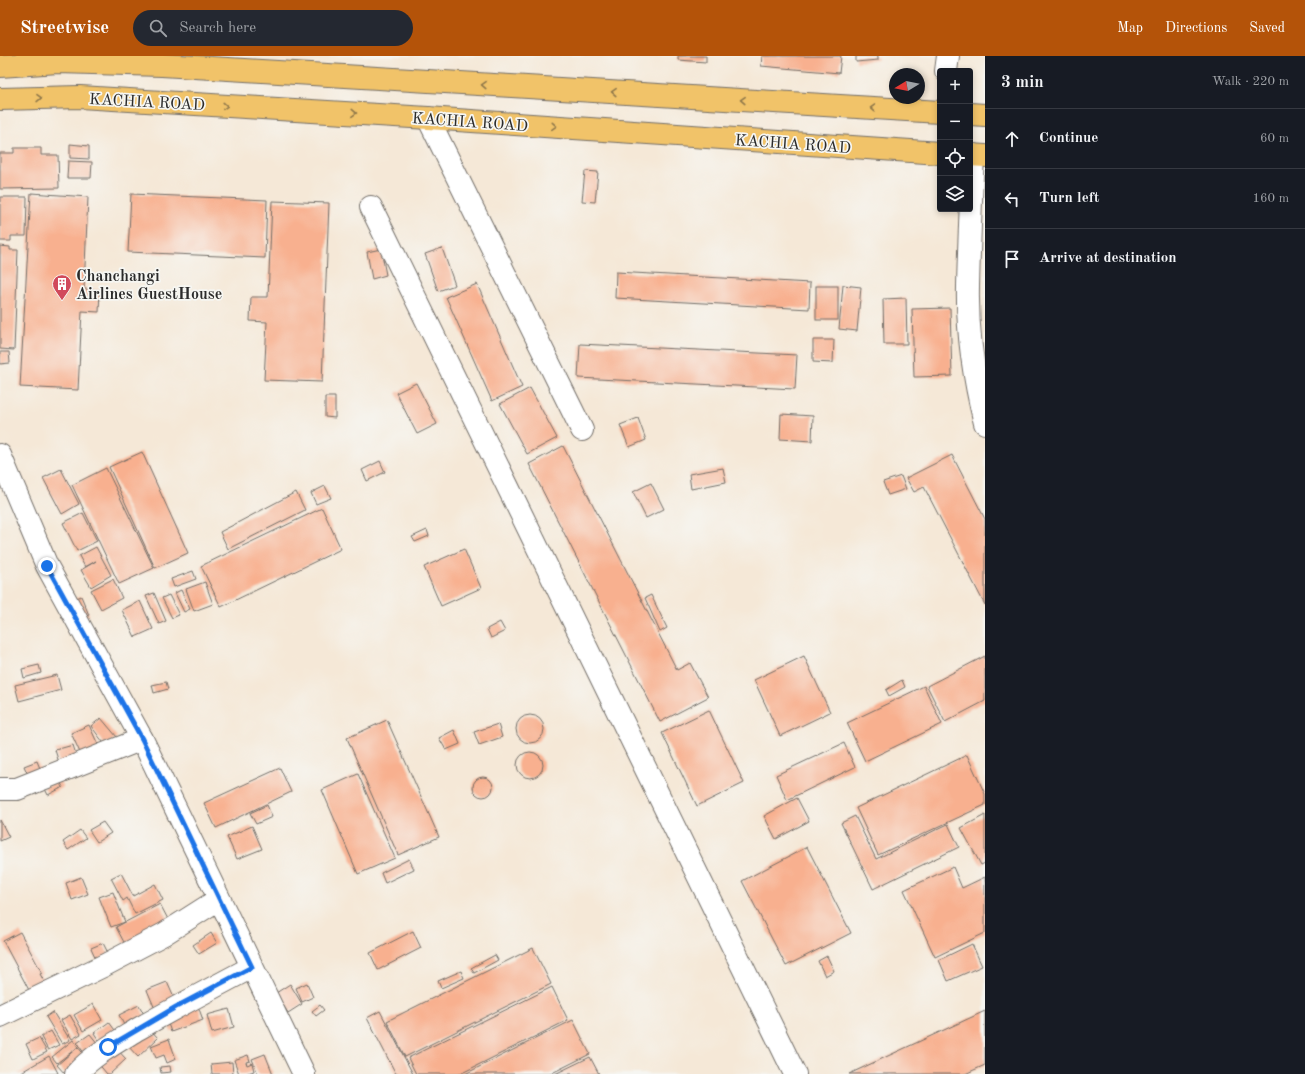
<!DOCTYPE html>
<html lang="en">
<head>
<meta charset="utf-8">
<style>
	:root { --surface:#171b24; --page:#242831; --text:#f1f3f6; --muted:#9ea1a6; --line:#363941; --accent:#b45309 }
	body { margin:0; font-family:"Old Standard TT",serif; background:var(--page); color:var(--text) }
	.controls { position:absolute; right:12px; top:12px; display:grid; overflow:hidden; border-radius:4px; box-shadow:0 2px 6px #0003 }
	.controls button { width:36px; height:36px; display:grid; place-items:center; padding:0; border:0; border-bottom:1px solid var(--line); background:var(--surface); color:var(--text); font:20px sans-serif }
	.compass { position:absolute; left:889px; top:12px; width:36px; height:36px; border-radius:50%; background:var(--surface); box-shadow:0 2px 6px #0003; rotate:260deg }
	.stop { position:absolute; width:12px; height:12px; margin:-9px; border:3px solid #1a73e8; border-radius:50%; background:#fff }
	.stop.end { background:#1a73e8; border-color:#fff; box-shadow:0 1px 4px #0008 }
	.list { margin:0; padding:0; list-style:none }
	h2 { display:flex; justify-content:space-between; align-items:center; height:52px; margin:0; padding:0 16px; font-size:17px }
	h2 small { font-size:13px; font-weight:400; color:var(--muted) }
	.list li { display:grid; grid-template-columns:26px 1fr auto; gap:12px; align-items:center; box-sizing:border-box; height:60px; padding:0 16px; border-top:1px solid var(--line) }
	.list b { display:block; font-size:15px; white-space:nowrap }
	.list em { font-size:13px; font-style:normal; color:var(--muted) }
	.icon { flex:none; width:22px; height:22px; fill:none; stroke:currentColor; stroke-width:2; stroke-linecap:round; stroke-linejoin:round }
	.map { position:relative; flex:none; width:985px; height:1018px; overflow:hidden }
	header { display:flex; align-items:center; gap:24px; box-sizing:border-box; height:56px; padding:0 20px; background:var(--accent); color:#fff }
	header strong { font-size:19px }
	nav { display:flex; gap:22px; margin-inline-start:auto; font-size:14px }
	.search { width:280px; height:36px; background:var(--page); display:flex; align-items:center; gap:10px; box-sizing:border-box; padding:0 14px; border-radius:22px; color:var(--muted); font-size:15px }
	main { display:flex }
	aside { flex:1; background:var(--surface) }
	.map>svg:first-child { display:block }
	.building { fill:#f8b08f }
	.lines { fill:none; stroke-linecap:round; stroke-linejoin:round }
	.minor-casing { stroke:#726d67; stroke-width:24 }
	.major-casing { stroke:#726d67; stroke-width:24 }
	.minor { stroke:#fff; stroke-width:22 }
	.major { stroke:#f1c369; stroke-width:22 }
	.oneway { stroke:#8e774a }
	.route { stroke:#1a73e8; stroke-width:5 }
	.labels { text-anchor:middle; stroke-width:3.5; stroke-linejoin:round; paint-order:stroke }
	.street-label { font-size:16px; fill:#2b2b2b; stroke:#f6f6f2 }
	.poi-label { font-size:16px; font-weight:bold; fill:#2b2b2b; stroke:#f6f6f2; text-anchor:start }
</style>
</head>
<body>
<header>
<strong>Streetwise</strong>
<div class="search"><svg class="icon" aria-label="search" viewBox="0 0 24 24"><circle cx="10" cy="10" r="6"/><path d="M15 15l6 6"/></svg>Search here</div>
<nav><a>Map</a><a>Directions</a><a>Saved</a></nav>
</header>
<main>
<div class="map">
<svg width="985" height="1018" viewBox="0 0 985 1018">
	<rect width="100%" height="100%" fill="#f6f6f2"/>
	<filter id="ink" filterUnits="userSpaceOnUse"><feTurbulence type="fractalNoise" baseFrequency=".025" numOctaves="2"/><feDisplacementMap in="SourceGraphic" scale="8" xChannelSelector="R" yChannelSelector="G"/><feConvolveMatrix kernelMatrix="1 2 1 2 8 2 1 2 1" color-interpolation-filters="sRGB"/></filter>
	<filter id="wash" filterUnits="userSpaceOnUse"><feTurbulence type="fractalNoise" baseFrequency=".012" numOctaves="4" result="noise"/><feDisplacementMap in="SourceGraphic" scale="16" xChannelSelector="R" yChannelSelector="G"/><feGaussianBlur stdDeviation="0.9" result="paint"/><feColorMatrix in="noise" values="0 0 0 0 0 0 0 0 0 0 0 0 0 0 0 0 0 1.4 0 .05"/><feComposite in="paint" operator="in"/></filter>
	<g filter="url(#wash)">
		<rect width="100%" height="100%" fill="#f5e8d7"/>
		<g id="blocks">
			<g class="building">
				<polygon points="678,0 706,0 706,6 678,4"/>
				<polygon points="762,0 841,0 839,17 761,10"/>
				<polygon points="856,0 878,0 878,4 856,6"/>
				<polygon points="70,88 89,90 89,103 70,102"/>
				<polygon points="14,92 41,92 41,99 58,99 59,132 0,133 0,97 14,97"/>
				<polygon points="68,105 92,106 91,122 67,122"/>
				<polygon points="585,115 598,116 595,146 582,145"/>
				<polygon points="31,137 88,141 84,233 100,234 99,256 82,255 78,334 20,331"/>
				<polygon points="131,138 267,144 265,202 128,196"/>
				<polygon points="0,141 27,141 26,180 11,180 11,185 0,185"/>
				<polygon points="272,145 329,147 322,326 264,324 267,266 250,265 251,241 268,241"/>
				<polygon points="0,190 10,191 10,194 18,194 14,294 0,293"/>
				<polygon points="442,192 455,229 438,235 425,198"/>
				<polygon points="381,193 386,219 372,223 367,196"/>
				<polygon points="616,216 810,227 809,253 615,242"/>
				<polygon points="477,228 522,331 492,345 446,241"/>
				<polygon points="843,229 861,231 857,275 839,273"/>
				<rect x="816" y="230" width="22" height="34"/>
				<polygon points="906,242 907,288 884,288 883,243"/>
				<polygon points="950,252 952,320 914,321 912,253"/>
				<polygon points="813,284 834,284 833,307 813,306"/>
				<polygon points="580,288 797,299 795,333 578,322"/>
				<polygon points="0,296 9,296 10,307 0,308"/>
				<polygon points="416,327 437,368 417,378 396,337"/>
				<polygon points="530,332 557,382 527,398 500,348"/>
				<polygon points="325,341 335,341 335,362 325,361"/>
				<polygon points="781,358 813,360 812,385 780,383"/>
				<polygon points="638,362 646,384 629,391 620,369"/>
				<polygon points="563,390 677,614 690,607 708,641 660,666 529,408"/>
				<polygon points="142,396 188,497 155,512 109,411"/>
				<polygon points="952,399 985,463 985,549 924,431 914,436 906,422"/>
				<polygon points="380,405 385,416 367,425 362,414"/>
				<polygon points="106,412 154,512 119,528 72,429"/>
				<polygon points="723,412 726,426 691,433 689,418"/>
				<polygon points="61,413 79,448 62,458 43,422"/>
				<polygon points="901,420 906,433 888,439 883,426"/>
				<polygon points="651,427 664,453 646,462 633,436"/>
				<polygon points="325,430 331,442 316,448 311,437"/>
				<polygon points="296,436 305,454 228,493 220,476"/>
				<polygon points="322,452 341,493 221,551 201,510"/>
				<polygon points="83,457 97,485 77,495 63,467"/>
				<polygon points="427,474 429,480 415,486 412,481"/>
				<polygon points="96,491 111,519 91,531 81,514 96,505 85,511 79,500"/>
				<polygon points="464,493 481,532 441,550 424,511"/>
				<polygon points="193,515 196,523 174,531 171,523"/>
				<polygon points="113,523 122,542 101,553 91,534"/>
				<polygon points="205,526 213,548 194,555 186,533"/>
				<polygon points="181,534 190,553 184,556 175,537"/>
				<polygon points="154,537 166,565 159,568 146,540"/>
				<polygon points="169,539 179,559 172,562 162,542"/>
				<polygon points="651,539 667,572 660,576 645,542"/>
				<polygon points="81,540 89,559 81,563 73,544"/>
				<polygon points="140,545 153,573 135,581 122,554"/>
				<polygon points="500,566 505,575 491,582 487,573"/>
				<polygon points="804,600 830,656 780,680 754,624"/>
				<polygon points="985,600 985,645 945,666 927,630"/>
				<polygon points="39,609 41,617 24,622 22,613"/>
				<polygon points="57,619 61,634 19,645 15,629"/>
				<polygon points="902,624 905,631 889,640 886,634"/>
				<polygon points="166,626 168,633 154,637 152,629"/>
				<polygon points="924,630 942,668 865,705 847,667"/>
				<polygon points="709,654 744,727 697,750 662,677"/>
				<circle cx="530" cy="673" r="14"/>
				<polygon points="101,662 117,681 106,690 91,670"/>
				<polygon points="387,664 439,781 398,799 347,682"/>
				<polygon points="498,668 502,681 479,689 474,676"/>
				<polygon points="89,669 101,695 83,703 71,677"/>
				<polygon points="454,674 460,688 446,694 439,682"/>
				<polygon points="844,687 855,711 787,744 776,719"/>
				<polygon points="73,689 78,705 60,710 55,694"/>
				<circle cx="530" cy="709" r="13"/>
				<polygon points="967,699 985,738 985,749 878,799 856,752"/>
				<polygon points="37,705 41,715 29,721 24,710"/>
				<polygon points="280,712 291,736 216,772 204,747"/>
				<polygon points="358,718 395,802 358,818 322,734"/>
				<circle cx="483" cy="731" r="10"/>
				<polygon points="59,724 63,731 48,739 44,731"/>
				<polygon points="797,742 809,765 776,783 764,760"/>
				<polygon points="267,749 272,761 256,768 250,757"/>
				<polygon points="985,759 985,807 981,809 961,772"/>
				<polygon points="855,760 876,803 948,768 959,791 873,833 841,767"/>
				<polygon points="0,764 9,781 0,785"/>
				<polygon points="103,766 111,777 97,786 89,774"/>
				<polygon points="252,770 262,793 237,803 227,781"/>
				<polygon points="80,774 86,782 68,794 63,786"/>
				<polygon points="807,791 851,877 786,910 742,825"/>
				<polygon points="409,803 414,813 385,827 381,817"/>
				<polygon points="953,811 962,832 985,821 985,877 935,901 904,834"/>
				<polygon points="121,817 133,840 155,828 163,844 135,858 127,842 123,845 111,822"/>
				<polygon points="81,821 88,838 72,844 66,827"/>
				<polygon points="113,836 125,866 111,871 99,841"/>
				<polygon points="160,848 170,867 126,890 116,871"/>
				<polygon points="413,875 421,892 378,914 370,897"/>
				<polygon points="20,876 42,917 40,918 45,927 30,936 3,885"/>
				<polygon points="211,877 217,887 199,898 193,889"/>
				<polygon points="103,887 109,899 97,905 91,892"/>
				<polygon points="972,888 982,910 948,925 939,904"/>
				<polygon points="533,892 551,928 405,1001 387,965"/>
				<polygon points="495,899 498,904 474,917 471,912"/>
				<polygon points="827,900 834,915 825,920 818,905"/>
				<polygon points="461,915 464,922 441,932 438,925"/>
				<polygon points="167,926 175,944 155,953 147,934"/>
				<polygon points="307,927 313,941 302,946 296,932"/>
				<polygon points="290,928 302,948 288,957 276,937"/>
				<polygon points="552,931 568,964 460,1018 416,1018 408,1002"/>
				<polygon points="93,948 102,964 83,975 74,959"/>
				<polygon points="139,949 146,962 126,973 119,959"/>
				<polygon points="320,949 324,954 316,960 312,955"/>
				<polygon points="198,950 203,964 171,976 166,962"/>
				<polygon points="229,953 234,971 212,977 207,959"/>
				<polygon points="380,955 413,1018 396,1018 367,962"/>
				<polygon points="985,955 985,1009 965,1018 849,1018"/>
				<polygon points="53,956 70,984 62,988 46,961"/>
				<polygon points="70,959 81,978 72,983 61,964"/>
				<polygon points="573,964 590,998 550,1018 465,1018"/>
				<polygon points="109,966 117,977 102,989 94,977"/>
				<polygon points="148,971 158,982 138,1001 128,990"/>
				<polygon points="51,975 59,989 48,994 41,981"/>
				<polygon points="90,978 98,988 85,998 79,990 80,989 79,989 77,987"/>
				<polygon points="39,982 47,996 33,1003 26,988"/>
				<polygon points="169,983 176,1003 167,1007 164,999 156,1002 151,990"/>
				<polygon points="73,984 78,991 57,1007 52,1001"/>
				<polygon points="114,990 126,1003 110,1018 107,1018 97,1006"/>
				<polygon points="78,991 89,1005 73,1018 65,1018 57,1009"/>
				<polygon points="265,998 273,1018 258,1018 252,1003"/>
				<polygon points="248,999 250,1005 246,1006 247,1009 252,1007 254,1015 245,1018 239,1018 234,1004"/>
				<polygon points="49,1000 58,1017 56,1018 18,1018"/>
				<polygon points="590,1001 599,1018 555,1018"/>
				<polygon points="232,1006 233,1018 212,1018 211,1008"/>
				<polygon points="170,1010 171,1016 161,1017 160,1011"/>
			</g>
		</g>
	</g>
	<g filter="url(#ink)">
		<use href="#blocks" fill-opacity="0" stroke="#726d67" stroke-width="1"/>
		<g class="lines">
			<g class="minor-casing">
				<g id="minor">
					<polyline points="946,15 948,0"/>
					<polyline points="428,62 582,374"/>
					<path d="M973,99C971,143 969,187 968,231C967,277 974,323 985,367"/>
					<polyline points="371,151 795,1018"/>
					<polyline points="0,399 47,510 142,683 304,1018"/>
					<polyline points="0,733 17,733 142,683"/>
					<polyline points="0,960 105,909 164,878 219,843"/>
					<path d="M76,1018C93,999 117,986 138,973C176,951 214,931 252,911"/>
				</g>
			</g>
			<g class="major-casing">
				<g id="major">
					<polyline points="0,10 58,6 162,9 940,56"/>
					<polyline points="0,43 80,41 428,62 940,97"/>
					<polyline points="970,58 985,59"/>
					<polyline points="970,99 985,100"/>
				</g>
			</g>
			<use href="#minor" class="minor"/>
			<use href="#major" class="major"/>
		</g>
		<defs><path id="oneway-chevron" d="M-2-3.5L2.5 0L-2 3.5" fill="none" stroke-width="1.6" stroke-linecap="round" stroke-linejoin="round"/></defs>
		<g class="oneway">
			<use href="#oneway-chevron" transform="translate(484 29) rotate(-177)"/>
			<use href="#oneway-chevron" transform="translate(614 36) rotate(-177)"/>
			<use href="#oneway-chevron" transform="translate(39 42) rotate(-1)"/>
			<use href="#oneway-chevron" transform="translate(743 44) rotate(-177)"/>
			<use href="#oneway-chevron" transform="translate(225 50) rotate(3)"/>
			<use href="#oneway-chevron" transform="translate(873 52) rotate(-177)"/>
			<use href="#oneway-chevron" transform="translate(354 57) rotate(3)"/>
			<use href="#oneway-chevron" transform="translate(554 70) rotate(4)"/>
		</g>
	</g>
	<g class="lines" filter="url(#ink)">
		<polyline class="route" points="47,510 142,683 252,911 176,951 108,991"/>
	</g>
	<defs>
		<g id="building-pin" transform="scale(1)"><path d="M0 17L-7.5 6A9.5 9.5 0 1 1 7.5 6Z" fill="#d1495b" stroke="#f6f6f2"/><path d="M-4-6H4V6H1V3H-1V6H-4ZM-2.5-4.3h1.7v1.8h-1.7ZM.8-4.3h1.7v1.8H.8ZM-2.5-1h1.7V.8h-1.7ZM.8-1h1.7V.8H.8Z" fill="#fff"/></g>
	</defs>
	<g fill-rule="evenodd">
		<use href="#building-pin" x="62" y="228"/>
	</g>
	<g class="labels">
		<g class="street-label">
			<text transform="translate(147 45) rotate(3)" y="6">KACHIA ROAD</text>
			<text transform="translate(470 65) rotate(4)" y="6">KACHIA ROAD</text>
			<text transform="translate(793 87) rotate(4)" y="6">KACHIA ROAD</text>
		</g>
		<g class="poi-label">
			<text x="76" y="225">Chanchangi<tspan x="76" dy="18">Airlines GuestHouse</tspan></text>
		</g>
	</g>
</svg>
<div class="controls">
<button>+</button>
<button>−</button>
<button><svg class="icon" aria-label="locate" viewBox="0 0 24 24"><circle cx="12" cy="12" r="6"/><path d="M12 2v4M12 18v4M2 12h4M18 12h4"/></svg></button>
<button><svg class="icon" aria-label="layers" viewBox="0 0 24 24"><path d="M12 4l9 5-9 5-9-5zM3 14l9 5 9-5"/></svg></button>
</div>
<svg class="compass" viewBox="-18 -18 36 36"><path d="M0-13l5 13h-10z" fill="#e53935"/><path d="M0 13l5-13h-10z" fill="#9ea1a6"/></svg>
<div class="stop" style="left:108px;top:991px"></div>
<div class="stop end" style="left:47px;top:510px"></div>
</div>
<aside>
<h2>3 min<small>Walk · 220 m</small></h2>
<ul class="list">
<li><svg class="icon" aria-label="ahead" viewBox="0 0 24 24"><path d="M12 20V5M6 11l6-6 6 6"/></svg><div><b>Continue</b></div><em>60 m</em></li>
<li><svg class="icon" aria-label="left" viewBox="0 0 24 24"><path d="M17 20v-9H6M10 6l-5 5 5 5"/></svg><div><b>Turn left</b></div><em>160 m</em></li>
<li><svg class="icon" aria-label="arrive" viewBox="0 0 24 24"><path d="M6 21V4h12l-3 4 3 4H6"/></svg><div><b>Arrive at destination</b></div></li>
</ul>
</aside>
</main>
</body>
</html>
